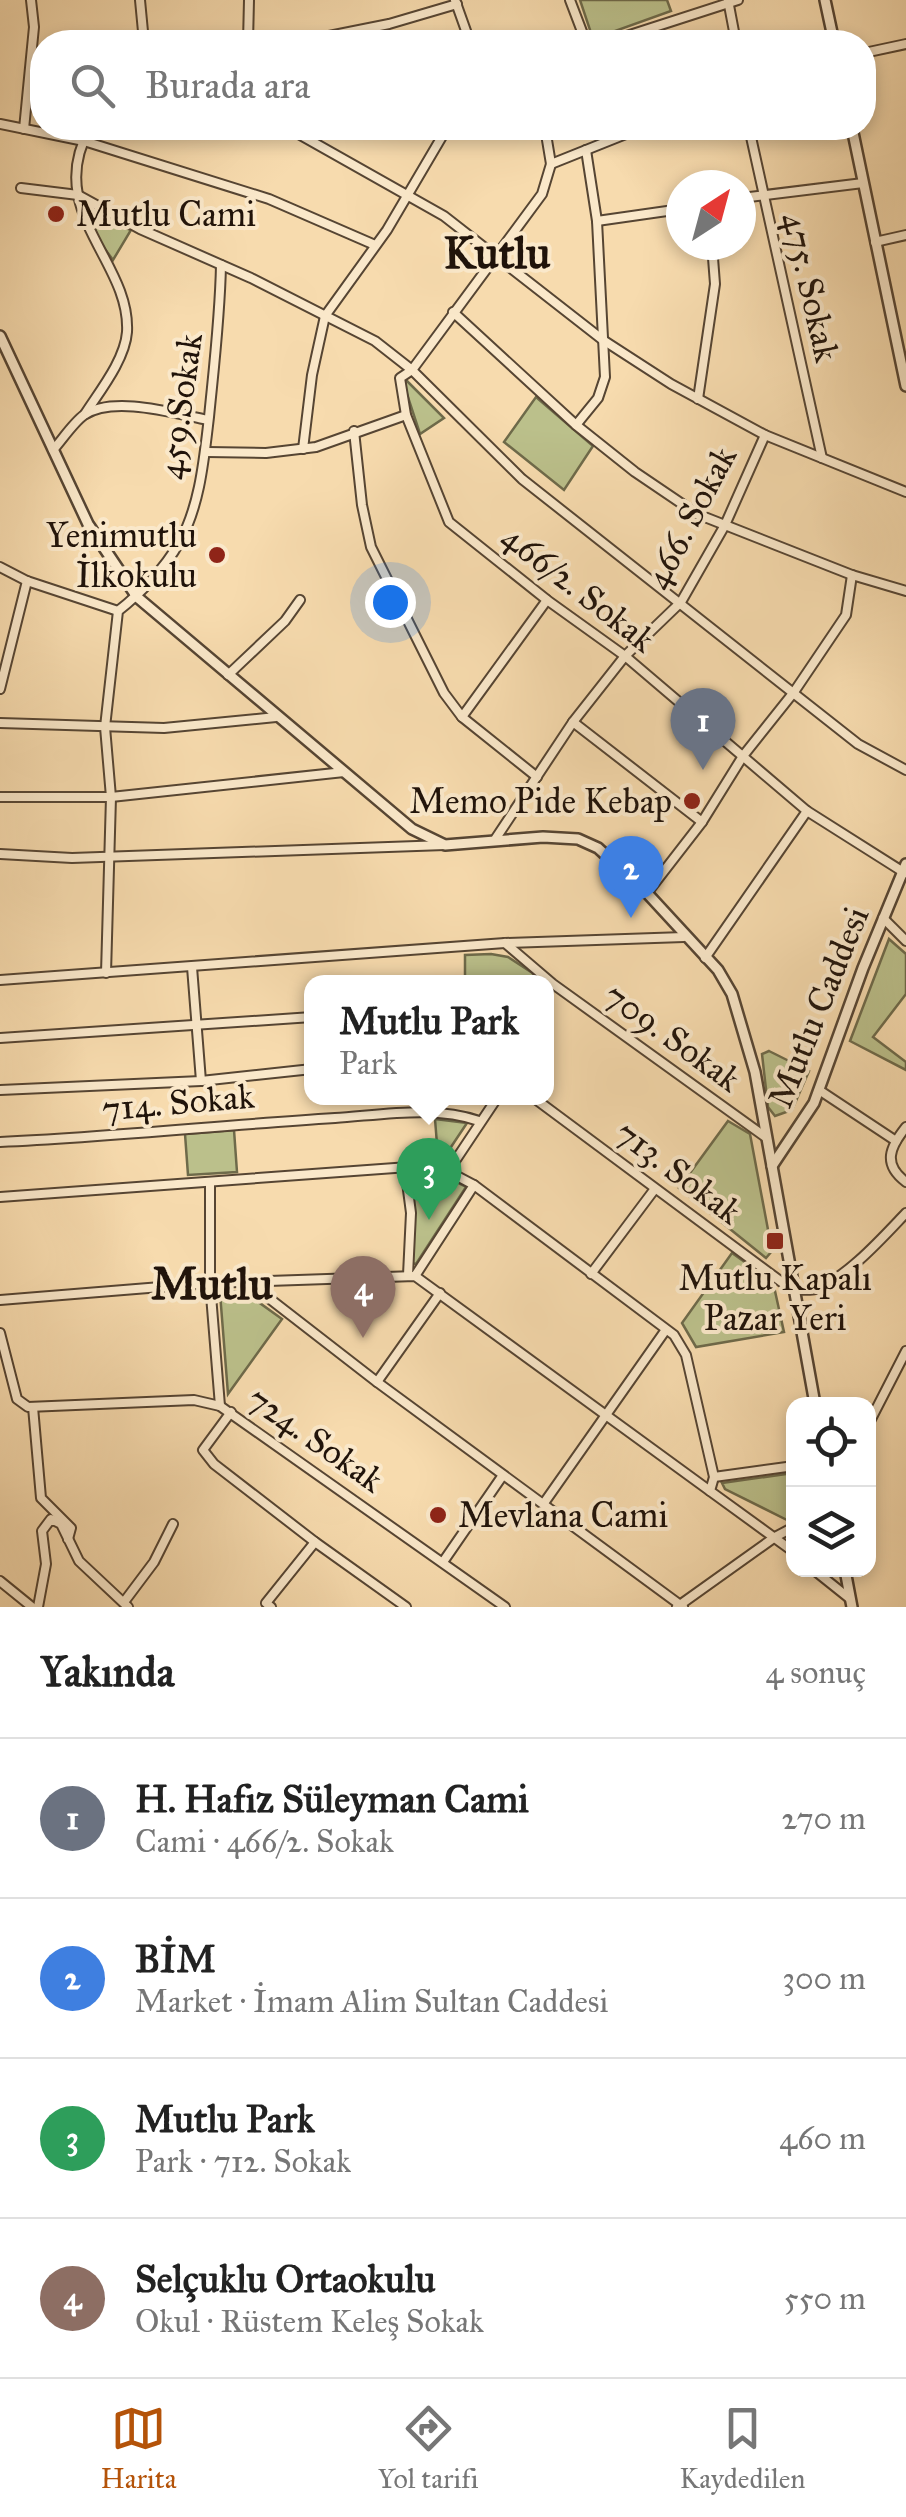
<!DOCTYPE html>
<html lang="tr">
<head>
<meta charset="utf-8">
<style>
	:root { --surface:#fff; --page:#f6f6f6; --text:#222; --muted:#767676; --line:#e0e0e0; --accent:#b45309 }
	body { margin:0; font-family:"IM FELL Great Primer",serif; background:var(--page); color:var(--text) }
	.controls { position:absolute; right:30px; bottom:30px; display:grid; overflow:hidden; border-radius:20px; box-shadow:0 5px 15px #0003 }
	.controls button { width:90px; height:90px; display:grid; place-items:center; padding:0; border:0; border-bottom:2px solid var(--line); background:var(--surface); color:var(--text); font:50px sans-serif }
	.compass { position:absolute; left:666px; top:170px; width:90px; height:90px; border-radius:50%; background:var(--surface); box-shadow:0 5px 15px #0003; rotate:36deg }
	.you { position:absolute; left:390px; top:602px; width:35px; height:35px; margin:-25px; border:8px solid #fff; border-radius:50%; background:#1a73e8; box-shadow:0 0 0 15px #1a73e833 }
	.badge { display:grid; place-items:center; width:65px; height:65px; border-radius:50%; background:var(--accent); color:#fff; font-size:32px; font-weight:700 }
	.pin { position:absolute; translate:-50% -82px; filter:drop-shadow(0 2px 5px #0008) }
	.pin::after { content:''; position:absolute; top:52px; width:35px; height:30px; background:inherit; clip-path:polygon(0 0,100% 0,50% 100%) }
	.popup { position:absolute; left:304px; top:975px; width:250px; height:130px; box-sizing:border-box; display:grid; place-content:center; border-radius:20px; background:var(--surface); filter:drop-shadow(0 2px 8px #0005); font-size:32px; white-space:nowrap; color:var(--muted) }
	.popup b { font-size:38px; color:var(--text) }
	.popup::after { content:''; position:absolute; left:50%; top:100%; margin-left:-20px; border:20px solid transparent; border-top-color:var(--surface) }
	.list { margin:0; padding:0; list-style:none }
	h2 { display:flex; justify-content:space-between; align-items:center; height:130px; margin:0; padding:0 40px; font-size:42px }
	h2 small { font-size:32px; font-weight:400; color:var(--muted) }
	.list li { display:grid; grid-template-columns:65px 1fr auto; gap:30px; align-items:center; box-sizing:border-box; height:160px; padding:0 40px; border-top:2px solid var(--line) }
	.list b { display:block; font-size:38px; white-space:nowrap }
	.list p { margin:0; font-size:32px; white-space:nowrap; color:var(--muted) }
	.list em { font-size:32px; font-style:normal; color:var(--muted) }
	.icon { flex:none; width:55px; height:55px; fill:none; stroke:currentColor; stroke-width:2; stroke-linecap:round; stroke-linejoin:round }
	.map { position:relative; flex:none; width:906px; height:1607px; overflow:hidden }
	.search { position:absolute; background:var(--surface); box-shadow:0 5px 15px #0003; left:30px; right:30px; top:30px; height:110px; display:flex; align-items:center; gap:25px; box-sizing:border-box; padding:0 35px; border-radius:40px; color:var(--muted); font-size:38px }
	.sheet { height:770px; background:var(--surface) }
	nav { display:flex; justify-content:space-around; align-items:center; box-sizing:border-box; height:140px; border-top:2px solid var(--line); background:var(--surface); font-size:28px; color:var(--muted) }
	nav a { display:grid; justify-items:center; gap:5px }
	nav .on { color:var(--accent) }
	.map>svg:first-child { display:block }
	.green { fill:#bbc08b; stroke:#6e6a4a; stroke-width:2.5 }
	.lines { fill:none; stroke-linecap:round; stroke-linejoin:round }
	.minor-casing { stroke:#564533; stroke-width:12 }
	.tertiary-casing { stroke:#564533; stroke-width:14 }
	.minor { stroke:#fae8ca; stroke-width:8 }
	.tertiary { stroke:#fae8ca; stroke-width:9 }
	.poi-dot { fill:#8f2418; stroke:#fae8ca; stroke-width:4 }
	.labels { text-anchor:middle; stroke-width:8; stroke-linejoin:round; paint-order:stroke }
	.poi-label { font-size:35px; fill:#20130a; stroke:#fae8ca; text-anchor:start }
	.street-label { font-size:35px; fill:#20130a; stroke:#fae8ca }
	.district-label { font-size:45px; font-weight:bold; fill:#20130a; stroke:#fae8ca }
</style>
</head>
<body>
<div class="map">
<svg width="906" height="1607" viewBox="0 0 906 1607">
	<rect width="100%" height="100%" fill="#f7dbae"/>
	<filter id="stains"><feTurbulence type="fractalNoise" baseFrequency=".002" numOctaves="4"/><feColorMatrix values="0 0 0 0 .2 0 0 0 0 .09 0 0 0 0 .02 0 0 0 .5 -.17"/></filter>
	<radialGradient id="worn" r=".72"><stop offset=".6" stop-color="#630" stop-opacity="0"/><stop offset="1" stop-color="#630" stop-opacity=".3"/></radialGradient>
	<g class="green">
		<polygon points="580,0 667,0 671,11 593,39"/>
		<polygon points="90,215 131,230 113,260 99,241"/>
		<polygon points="406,380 444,418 420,434 404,385"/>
		<polygon points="536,397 593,446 564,490 504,442"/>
		<polygon points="889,939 906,954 906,994 873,1037 906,1062 906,1070 850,1041"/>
		<polygon points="491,954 508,957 534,974 527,982 465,982 465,955"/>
		<polygon points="769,1051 809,1071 792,1110 775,1116 768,1107 762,1054"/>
		<polygon points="435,1119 467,1123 445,1156 438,1157"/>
		<polygon points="728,1121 750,1134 772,1251 766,1258 679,1188"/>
		<polygon points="234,1130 237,1172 188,1175 185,1134"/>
		<polygon points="412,1171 435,1171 466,1187 416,1264 411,1263"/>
		<polygon points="732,1253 773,1282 784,1332 696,1347 682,1323"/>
		<polygon points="243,1291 282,1319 228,1394 220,1293"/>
		<polygon points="793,1473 793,1519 787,1520 725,1489 722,1483"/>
	</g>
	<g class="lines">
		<g class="minor-casing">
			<g id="minor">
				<polyline points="140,0 144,42"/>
				<polyline points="455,0 470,42"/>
				<polyline points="570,0 586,42"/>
				<polyline points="728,0 736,42"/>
				<polyline points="248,42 249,0"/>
				<polyline points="299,42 389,24 457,4"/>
				<polyline points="608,42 738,0"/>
				<polyline points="864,53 906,44"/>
				<polyline points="0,124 84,141 269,199 375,245"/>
				<polyline points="288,128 444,216 603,340 671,384 765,435"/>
				<polyline points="545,128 551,164 542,194 412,370 400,378 406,415 449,522 547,600 625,656 807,811 905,873"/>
				<polyline points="749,128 822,458"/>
				<polyline points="24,129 34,27 31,0"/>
				<polyline points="551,164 641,128"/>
				<polyline points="21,188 78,195 140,229 251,278 375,341 412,370 522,479 858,744 906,770"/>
				<polyline points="741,198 863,183"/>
				<polyline points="597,221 681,209"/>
				<polyline points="875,242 906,235"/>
				<polyline points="453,312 576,425 635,472 697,514 852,575 906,591"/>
				<polyline points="698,399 715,284 712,245"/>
				<path d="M85,414C99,392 125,360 127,332C131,261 43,211 90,128"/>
				<polyline points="576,425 598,398 605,377 597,221 586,150"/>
				<polyline points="354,431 362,505 371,547 444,693 462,717 537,777"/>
				<polyline points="303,449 312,375 325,316 387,230 447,128"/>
				<path d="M53,450C62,440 73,423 84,415C114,395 176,414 208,420"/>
				<polyline points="207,452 266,453 316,447 406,415"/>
				<polyline points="0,567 27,581 118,611"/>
				<polyline points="228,675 285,621 300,600"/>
				<polyline points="0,689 27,581"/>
				<polyline points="462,717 547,600"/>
				<polyline points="573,722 702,822"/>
				<polyline points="0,723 164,728 276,717"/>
				<polyline points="0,797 111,797 344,772"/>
				<polyline points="496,838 573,722 625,656 681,602 725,525 765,435 906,492"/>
				<polyline points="0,854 72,858 445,845"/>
				<polyline points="647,893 702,822 743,756 794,692 846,615 852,575"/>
				<polyline points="883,918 906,941"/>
				<polyline points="505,943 553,984 764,1136"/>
				<polyline points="705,958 807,811"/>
				<polyline points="192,967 201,1081"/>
				<path d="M106,973L111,797L105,727L118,611C140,594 165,568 179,543C200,506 204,459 209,417C214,366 220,317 221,265"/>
				<polyline points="0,980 505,943 684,937"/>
				<polyline points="0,1038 312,1017"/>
				<polyline points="0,1090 201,1081 312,1069"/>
				<polyline points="819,1090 896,1141"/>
				<path d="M534,1098L791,1289C798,1289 809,1291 815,1289C846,1279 884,1236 906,1213"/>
				<path d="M906,1127C890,1147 882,1164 906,1182"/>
				<path d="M0,1142C112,1137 223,1125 335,1118C381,1115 435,1105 479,1121"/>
				<polyline points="405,1167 411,1213 408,1275"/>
				<polyline points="449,1170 497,1098"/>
				<polyline points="210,1183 210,1283 220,1406"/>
				<polyline points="0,1197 436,1165 474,1185 674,1335 686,1355 714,1477 710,1491 794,1552"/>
				<polyline points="591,1274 654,1190"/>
				<polyline points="415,1276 474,1185"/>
				<polyline points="248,1282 377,1382 683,1607"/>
				<polyline points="0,1300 210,1283 415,1276 710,1491"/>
				<polyline points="0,1333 17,1399 28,1407 194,1400 220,1406 505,1607"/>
				<polyline points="377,1382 440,1293"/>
				<polyline points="33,1407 41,1498 71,1528 68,1539"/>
				<polyline points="231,1412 203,1450 214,1464 315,1542 406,1607"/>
				<polyline points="868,1425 906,1351"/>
				<polyline points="714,1477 794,1466"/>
				<polyline points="544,1503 665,1331"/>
				<polyline points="443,1562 503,1475"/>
				<polyline points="814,1570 849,1598"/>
				<polyline points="0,1581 32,1607"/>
				<polyline points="124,1602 154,1562 173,1524"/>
				<polyline points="38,1607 46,1564 42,1531 51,1519 61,1524 79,1561 128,1607"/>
				<polyline points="271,1607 266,1603 315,1542"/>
				<polyline points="677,1607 775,1537 794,1527"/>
			</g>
		</g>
		<g class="tertiary-casing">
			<g id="tertiary">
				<polyline points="825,0 834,42"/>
				<polyline points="852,128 906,386"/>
				<polyline points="0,336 88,524 137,597 412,829 445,845 543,837 578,839 598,848 647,893 718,970 732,994 755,1072 815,1404"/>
				<polyline points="772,1166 814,1103 863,968 906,864"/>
				<polyline points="845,1570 852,1607"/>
			</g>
		</g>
		<use href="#minor" class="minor"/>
		<use href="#tertiary" class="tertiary"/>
	</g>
	<g class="poi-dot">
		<circle cx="56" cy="214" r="10"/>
		<circle cx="217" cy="555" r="10"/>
		<circle cx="692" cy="801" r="10"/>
		<rect x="765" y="1231" width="20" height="20" rx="5"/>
		<circle cx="438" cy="1515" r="10"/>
	</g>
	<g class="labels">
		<g class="poi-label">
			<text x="76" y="226">Mutlu Cami</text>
			<text x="197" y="547" text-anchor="end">Yenimutlu<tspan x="197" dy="40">İlkokulu</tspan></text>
			<text x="672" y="813" text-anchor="end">Memo Pide Kebap</text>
			<text x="775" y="1290" text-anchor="middle">Mutlu Kapalı<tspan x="775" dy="40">Pazar Yeri</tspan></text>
			<text x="458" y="1527">Mevlana Cami</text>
		</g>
		<g class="street-label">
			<text transform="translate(811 287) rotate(77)" y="12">475. Sokak</text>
			<text transform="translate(180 406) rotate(-82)" y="12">459.Sokak</text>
			<text transform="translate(690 517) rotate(-62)" y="12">466. Sokak</text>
			<text transform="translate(579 588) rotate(38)" y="12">466/2. Sokak</text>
			<text transform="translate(818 1007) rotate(-68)" y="12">Mutlu Caddesi</text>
			<text transform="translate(673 1037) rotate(36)" y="12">709. Sokak</text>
			<text transform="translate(178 1102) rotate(-5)" y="12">714. Sokak</text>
			<text transform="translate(679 1172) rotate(37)" y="12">713. Sokak</text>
			<text transform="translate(316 1439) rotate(35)" y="12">724. Sokak</text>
		</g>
		<g class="district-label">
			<text x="497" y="268">Kutlu</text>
			<text x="212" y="1299">Mutlu</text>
		</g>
	</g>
	<rect width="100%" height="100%" filter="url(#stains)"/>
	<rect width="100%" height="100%" fill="url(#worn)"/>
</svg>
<div class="controls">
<button><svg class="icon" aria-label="locate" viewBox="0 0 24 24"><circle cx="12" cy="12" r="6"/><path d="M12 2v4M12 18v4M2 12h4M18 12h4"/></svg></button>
<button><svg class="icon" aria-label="layers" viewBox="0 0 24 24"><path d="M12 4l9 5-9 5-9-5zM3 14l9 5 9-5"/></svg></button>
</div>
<svg class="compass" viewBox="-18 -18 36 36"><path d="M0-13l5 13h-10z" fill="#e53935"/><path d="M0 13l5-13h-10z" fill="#767676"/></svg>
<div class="you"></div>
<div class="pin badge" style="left:703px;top:770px;background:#6b7280">1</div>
<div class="pin badge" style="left:631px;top:918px;background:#3f7fe0">2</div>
<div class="pin badge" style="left:429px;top:1220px;background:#2e9e5b">3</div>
<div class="popup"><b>Mutlu Park</b>Park</div>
<div class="pin badge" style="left:363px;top:1338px;background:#8d6e63">4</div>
<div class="search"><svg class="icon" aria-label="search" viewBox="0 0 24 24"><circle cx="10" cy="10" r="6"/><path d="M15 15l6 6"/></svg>Burada ara</div>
</div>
<section class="sheet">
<h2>Yakında<small>4 sonuç</small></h2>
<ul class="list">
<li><span class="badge" style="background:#6b7280">1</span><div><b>H. Hafız Süleyman Cami</b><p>Cami · 466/2. Sokak</p></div><em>270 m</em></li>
<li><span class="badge" style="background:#3f7fe0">2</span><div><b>BİM</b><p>Market · İmam Alim Sultan Caddesi</p></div><em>300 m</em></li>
<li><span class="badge" style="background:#2e9e5b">3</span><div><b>Mutlu Park</b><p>Park · 712. Sokak</p></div><em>460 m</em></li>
<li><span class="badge" style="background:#8d6e63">4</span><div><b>Selçuklu Ortaokulu</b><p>Okul · Rüstem Keleş Sokak</p></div><em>550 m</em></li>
</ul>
</section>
<nav>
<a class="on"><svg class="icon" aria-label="map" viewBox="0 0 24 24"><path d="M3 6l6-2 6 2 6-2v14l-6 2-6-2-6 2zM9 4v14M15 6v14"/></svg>Harita</a>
<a><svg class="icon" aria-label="directions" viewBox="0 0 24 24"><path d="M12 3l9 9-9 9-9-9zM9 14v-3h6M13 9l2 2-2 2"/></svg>Yol tarifi</a>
<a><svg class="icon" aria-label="saved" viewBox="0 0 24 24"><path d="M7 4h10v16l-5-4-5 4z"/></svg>Kaydedilen</a>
</nav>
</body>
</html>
